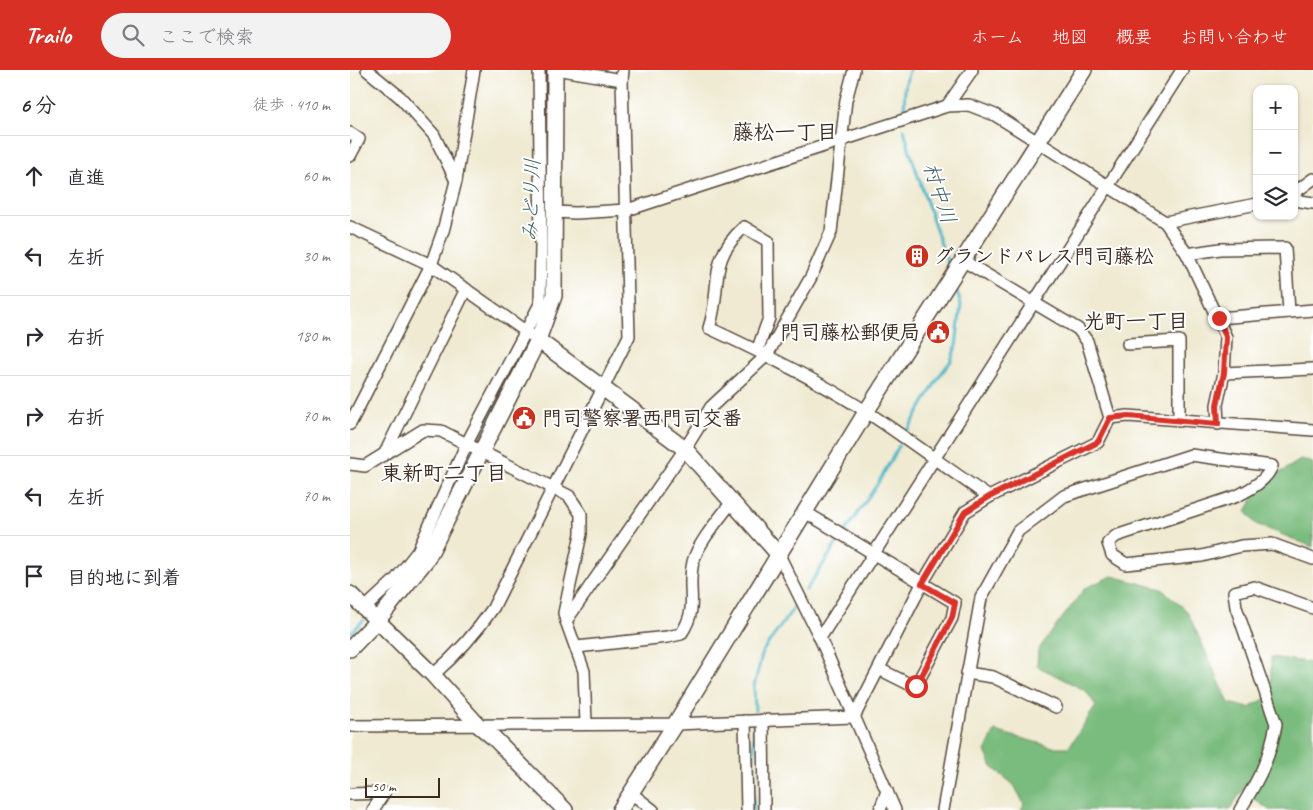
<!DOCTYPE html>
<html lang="ja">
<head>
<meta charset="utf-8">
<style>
	:root { --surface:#fff; --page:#f2f2f3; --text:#2b2b33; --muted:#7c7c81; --line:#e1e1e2; --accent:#d93025 }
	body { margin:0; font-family:Caveat,"Klee One",sans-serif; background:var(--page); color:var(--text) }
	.controls { position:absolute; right:15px; top:15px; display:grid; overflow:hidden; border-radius:10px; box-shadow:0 1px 4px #0004 }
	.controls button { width:45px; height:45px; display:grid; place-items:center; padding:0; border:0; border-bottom:1px solid var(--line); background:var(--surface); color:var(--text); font:25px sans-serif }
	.scale { position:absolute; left:15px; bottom:12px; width:75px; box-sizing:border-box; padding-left:5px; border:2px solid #3b2a1e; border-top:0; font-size:14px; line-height:18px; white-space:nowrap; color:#3b2a1e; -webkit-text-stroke:4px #fff; paint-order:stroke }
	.stop { position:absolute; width:15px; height:15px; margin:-11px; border:4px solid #d93025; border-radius:50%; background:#fff }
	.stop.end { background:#d93025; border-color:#fff; box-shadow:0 1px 5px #0008 }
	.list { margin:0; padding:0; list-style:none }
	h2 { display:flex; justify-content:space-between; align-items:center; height:65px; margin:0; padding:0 20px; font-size:21px }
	h2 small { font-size:16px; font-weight:400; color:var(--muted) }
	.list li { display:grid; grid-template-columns:32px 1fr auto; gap:15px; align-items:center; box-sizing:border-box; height:80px; padding:0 20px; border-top:1px solid var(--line) }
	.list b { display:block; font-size:19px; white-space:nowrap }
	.list em { font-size:16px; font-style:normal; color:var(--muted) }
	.icon { flex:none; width:28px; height:28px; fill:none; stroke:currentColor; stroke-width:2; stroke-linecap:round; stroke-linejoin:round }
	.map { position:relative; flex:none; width:963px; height:740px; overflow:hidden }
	header { display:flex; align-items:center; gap:30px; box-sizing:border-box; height:70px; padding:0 25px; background:var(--accent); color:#fff }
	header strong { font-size:24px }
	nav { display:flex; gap:28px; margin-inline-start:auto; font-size:18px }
	.search { width:350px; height:45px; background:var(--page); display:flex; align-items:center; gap:12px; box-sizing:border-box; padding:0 18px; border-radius:28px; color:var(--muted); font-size:19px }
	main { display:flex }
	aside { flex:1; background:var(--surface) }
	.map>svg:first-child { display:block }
	.forest { fill:#7abc7e; stroke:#5a734e }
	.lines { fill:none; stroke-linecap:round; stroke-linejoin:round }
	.stream { stroke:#4db6cb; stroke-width:3 }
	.minor-casing { stroke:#564739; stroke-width:14 }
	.tertiary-casing { stroke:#564739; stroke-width:18 }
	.minor { stroke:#fff; stroke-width:11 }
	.tertiary { stroke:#fff; stroke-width:15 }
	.route { stroke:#d93025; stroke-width:6 }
	.labels { text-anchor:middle; stroke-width:4; stroke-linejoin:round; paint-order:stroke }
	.poi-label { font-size:20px; font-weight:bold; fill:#3b2a1e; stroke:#fff; text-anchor:start }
	.neighbourhood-label { font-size:21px; font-weight:bold; fill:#3b2a1e; stroke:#fff }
	.water-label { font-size:21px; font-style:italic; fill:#426263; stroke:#fff }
</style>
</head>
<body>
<header>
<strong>Trailo</strong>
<div class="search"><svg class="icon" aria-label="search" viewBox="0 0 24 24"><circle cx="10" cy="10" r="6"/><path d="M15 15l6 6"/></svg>ここで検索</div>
<nav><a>ホーム</a><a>地図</a><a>概要</a><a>お問い合わせ</a></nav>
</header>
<main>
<aside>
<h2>6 分<small>徒歩 · 410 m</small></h2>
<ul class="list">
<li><svg class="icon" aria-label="ahead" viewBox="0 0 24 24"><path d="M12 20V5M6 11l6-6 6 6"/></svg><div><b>直進</b></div><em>60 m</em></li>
<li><svg class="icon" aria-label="left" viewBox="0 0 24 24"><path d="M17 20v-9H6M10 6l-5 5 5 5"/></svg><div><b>左折</b></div><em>30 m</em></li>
<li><svg class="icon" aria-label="right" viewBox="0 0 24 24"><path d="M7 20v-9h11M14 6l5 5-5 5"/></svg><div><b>右折</b></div><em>180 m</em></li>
<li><svg class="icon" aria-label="right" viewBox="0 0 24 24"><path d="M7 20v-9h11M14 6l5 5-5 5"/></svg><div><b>右折</b></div><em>70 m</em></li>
<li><svg class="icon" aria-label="left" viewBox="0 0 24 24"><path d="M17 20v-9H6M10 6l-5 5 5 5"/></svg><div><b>左折</b></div><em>70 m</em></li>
<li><svg class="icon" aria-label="arrive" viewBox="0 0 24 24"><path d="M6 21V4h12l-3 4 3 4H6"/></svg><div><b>目的地に到着</b></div></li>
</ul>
</aside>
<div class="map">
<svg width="963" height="740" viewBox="0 0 963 740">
	<rect width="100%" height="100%" fill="#fff"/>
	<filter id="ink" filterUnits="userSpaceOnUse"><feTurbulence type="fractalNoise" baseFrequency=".02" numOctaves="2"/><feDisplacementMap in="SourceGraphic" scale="10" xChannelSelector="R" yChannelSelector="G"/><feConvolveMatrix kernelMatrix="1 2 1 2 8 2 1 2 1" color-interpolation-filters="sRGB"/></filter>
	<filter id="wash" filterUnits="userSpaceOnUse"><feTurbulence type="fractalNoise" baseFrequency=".0096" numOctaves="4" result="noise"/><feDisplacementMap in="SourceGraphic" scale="20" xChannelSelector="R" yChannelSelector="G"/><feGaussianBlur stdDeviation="1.12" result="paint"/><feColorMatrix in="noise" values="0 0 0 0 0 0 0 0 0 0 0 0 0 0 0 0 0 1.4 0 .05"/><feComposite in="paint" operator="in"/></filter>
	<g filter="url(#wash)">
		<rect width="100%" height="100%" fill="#efead1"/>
		<g class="forest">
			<polygon points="952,389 963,393 963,477 906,454 896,441 911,415"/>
			<polygon points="762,506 812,519 837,541 879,633 899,638 921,625 921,587 963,593 963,740 919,740 893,720 879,740 671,740 674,734 664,715 642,697 635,681 645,661 703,677 719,677 746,636 736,621 687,596 688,580 735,518"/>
		</g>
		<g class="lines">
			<g class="stream">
				<polyline points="195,3 198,44"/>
				<polyline points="554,42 555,17 559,0"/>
				<polyline points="554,59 560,82 600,201"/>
				<polyline points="196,139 197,108"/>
				<polyline points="558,360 590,305 601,291 606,276 611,235 604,211"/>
				<polyline points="127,371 176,272"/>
				<polyline points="94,439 120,385"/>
				<polyline points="495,462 528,413 549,376"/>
				<polyline points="456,520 491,467"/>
				<polyline points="27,537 37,527"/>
				<polyline points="0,563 14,550"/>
				<polyline points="405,641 404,616 413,581 445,536"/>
				<polyline points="403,740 404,653"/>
			</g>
		</g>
	</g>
	<g filter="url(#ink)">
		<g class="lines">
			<g class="minor-casing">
				<g id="minor">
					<polyline points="17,0 50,27 84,65 106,111"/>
					<polyline points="212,0 272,10"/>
					<polyline points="597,36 622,0"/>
					<polyline points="0,63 9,69 0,86"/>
					<polyline points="944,123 963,109"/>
					<polyline points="944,130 963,133"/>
					<polyline points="204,142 226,143 277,140 597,36 619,35 645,45 815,152 837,184 876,267 874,303 867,335 868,354"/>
					<polyline points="815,152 907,134"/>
					<polyline points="0,157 81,195 181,265"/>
					<polyline points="837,184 870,179 935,178 939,242"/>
					<polyline points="869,248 963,240"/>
					<polyline points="778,274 829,271 829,351"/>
					<path d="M407,281L419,248L418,171L394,157C356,192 373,215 359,258C413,283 467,310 517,342C558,369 598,399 639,427"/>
					<polyline points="874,303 963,299"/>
					<polyline points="760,348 778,346 963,360"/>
					<polyline points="0,354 81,195 93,161 106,111 124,0"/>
					<polyline points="34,385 116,219"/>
					<polyline points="0,394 15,396 73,360 91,361 219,426 231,444 231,464 214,543 216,551"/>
					<polyline points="455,442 605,533 602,548 565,617 529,599"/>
					<polyline points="429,485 470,568 545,740"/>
					<polyline points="15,538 46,509 68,481 117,373 190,234 191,176 189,0"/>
					<polyline points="470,568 832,0"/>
					<path d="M227,577L317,567L331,564C350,536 336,522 343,492C348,473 369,449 381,433"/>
					<polyline points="617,603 643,607 706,637"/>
					<path d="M83,605C106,585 126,563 143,538L279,266L272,10L273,0"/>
					<polyline points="504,647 572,514 615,442 639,427 748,372 760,348 737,271 728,259 612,190"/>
					<polyline points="413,650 414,740"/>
					<polyline points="395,651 397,740"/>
					<polyline points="236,653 234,601 216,551 335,379 361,337 417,285 461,207 481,162 496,30 504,0"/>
					<polyline points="0,656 325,654 504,647"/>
					<polyline points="281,723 303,740"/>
					<polyline points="0,724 34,723 23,740"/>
					<polyline points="530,740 537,721"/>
					<path d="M593,740L631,528L668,461L714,426L841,385L922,396C917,410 901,419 887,426L766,466L758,473L762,485L776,494L852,486L891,476L922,474L963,489"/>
					<path d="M890,740C908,710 920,689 926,654L886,537L884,522L904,517L963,538"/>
				</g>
			</g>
			<g class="tertiary-casing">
				<g id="tertiary">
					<polyline points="188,270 335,379 429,485"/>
					<polyline points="0,524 83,605 127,654 144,668 215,740"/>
					<polyline points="0,579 28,550 77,489 188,270 204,226 205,0"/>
					<polyline points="270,740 325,654 516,342 734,0"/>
				</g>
			</g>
			<use href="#minor" class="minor"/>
			<use href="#tertiary" class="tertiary"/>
		</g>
	</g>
	<g class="lines" filter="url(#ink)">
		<polyline class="route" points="566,616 602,548 605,533 572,514 615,442 639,427 748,372 760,348 778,346 868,354 867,335 874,303 876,267 869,248"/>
	</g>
	<defs>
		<g id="building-disc" transform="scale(1.25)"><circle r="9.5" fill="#c8321e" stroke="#fff"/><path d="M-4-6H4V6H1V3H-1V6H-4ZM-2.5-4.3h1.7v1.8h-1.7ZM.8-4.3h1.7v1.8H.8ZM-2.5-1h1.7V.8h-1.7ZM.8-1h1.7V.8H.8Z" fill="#fff"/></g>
		<g id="civic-disc" transform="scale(1.25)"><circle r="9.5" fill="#c8321e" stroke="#fff"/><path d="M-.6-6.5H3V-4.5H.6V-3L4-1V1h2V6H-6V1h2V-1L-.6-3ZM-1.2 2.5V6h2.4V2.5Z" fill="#fff"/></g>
	</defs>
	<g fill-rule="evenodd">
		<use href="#building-disc" x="567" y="186"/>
		<use href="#civic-disc" x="588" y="262"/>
		<use href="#civic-disc" x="174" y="348"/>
	</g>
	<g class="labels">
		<g class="poi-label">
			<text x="584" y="193">グランドパレス門司藤松</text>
			<text x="570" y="269" text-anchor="end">門司藤松郵便局</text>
			<text x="192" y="355">門司警察署西門司交番</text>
		</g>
		<g class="neighbourhood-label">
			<text x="435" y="69">藤松一丁目</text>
			<text x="786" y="258">光町一丁目</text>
			<text x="94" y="410">東新町二丁目</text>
		</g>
		<g class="water-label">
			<text transform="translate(590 123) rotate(72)" y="7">村中川</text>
			<text transform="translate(181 130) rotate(-88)" y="7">みどり川</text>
		</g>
	</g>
</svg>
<div class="controls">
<button>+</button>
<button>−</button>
<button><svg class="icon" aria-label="layers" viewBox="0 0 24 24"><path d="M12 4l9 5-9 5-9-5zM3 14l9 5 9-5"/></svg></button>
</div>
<div class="scale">50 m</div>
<div class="stop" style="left:566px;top:616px"></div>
<div class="stop end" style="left:869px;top:248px"></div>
</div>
</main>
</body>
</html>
